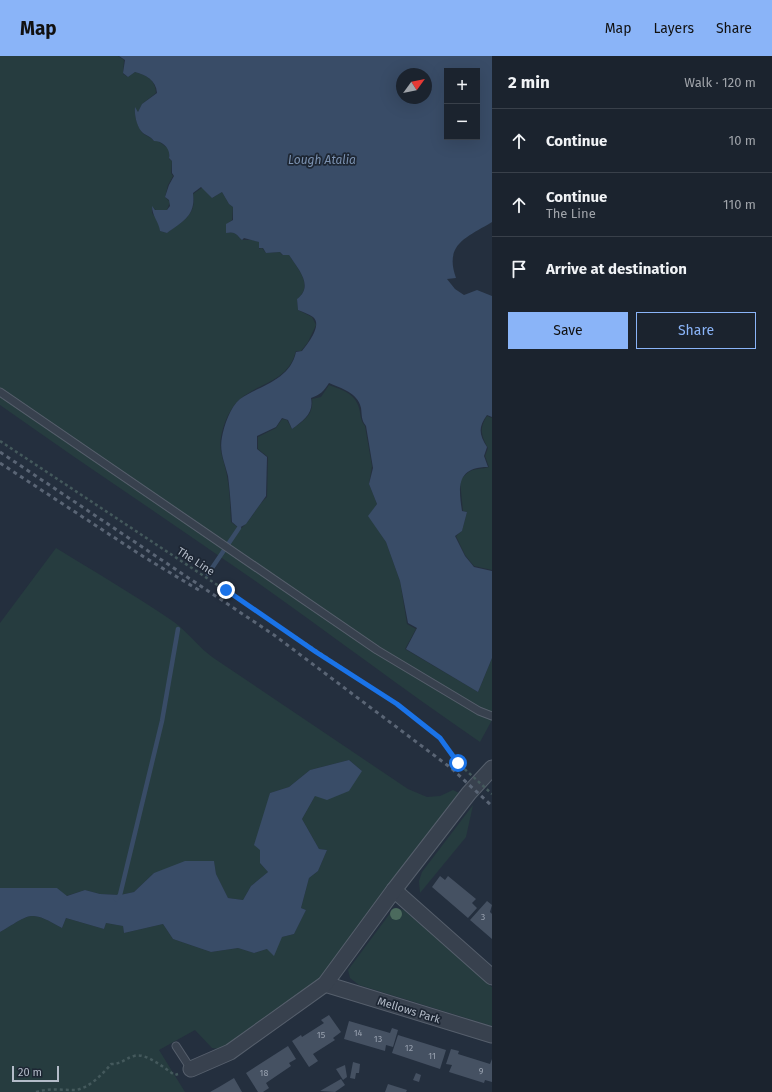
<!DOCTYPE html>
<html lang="en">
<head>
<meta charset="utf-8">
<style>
	:root { --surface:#1b232e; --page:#242b36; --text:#f1f3f6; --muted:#a0a4aa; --line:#39404a; --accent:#8ab4f8 }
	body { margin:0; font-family:"Fira Sans",sans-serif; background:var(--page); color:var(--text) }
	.controls { position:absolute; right:12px; top:12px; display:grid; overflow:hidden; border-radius:0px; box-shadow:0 4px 16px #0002 }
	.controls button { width:36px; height:36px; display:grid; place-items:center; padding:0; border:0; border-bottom:1px solid var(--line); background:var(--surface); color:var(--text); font:20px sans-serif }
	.compass { position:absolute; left:396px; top:12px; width:36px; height:36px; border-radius:50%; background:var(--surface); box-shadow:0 4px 16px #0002; rotate:57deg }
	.scale { position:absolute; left:12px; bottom:10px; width:47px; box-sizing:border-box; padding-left:4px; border:2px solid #b4bcc9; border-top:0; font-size:11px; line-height:14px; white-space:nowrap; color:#b4bcc9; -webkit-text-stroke:3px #1d2633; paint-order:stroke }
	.stop { position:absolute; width:12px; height:12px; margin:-9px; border:3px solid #1a73e8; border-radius:50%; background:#fff }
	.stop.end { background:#1a73e8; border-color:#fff; box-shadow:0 1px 4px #0008 }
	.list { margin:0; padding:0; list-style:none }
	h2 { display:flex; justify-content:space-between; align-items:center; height:52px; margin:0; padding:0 16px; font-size:17px }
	h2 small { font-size:13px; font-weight:400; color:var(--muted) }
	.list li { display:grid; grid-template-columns:26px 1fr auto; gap:12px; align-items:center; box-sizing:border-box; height:64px; padding:0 16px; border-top:1px solid var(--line) }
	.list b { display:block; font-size:15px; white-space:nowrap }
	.list p { margin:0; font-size:13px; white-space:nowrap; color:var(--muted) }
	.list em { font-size:13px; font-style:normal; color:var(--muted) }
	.actions { display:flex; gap:8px; padding:12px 16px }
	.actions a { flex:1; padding:9px 0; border:1px solid var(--accent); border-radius:0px; text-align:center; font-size:14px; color:var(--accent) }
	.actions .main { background:var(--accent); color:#111 }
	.icon { flex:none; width:22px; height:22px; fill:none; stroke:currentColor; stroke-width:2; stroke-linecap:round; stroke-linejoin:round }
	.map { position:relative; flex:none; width:492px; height:1036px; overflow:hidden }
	header { display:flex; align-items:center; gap:24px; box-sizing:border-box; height:56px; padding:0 20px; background:var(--accent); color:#111 }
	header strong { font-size:19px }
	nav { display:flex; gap:22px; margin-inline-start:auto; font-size:14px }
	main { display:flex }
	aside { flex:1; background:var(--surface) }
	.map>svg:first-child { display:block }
	.green { fill:#263c3f }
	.water { fill:#394c67; fill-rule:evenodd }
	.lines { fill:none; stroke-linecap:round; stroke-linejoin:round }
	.stream { stroke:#394c67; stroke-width:4.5 }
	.building { fill:#455162 }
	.lane-casing { stroke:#565f6c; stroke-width:9 }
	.street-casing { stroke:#565f6c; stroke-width:17 }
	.path { stroke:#44595c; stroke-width:2.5; stroke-dasharray:3 3; stroke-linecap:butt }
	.lane { stroke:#38414e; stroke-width:7 }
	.street { stroke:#38414e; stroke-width:15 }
	.rail { stroke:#5a6575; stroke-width:3; stroke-dasharray:4 4; stroke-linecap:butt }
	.path-bridge { stroke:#44595c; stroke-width:2.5; stroke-dasharray:3 3; stroke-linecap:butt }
	.tree { fill:#4b6a5d }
	.route { stroke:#1a73e8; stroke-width:5 }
	.labels { text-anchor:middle; stroke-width:3.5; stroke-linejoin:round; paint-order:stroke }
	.number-label { font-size:9px; fill:#98a1af }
	.street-label { font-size:11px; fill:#b4bcc9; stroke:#1d2633 }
	.water-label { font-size:12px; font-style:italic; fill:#7c92b1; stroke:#1d2633 }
</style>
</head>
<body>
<header>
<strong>Map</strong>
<nav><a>Map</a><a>Layers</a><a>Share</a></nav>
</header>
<main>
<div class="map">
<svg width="492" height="1036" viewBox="0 0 492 1036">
	<rect width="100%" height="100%" fill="#242f3e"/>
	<g class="green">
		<path d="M0,0H118L124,4L123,18L128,21L135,16C146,19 156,24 156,37L142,48L138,56L135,52C134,58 137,69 141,75C144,80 150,80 154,85H158L169,93V103L172,105L171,117L173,120L168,129L165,141L170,146L167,154H156L152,151V157L159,166L160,175L167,177C182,165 197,160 193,138L203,131L212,142L222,136L229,148L233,151L232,164L226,169V177C235,175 236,178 242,184H253L259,186V193L262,192L266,197L280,196L282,199H289C298,213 314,230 297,243L298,254L312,261L316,269L308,286L301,295H296C288,326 260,326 240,343C230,351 223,369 221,381C218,395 225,406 227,420C230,435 230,451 231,466L240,473C251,465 256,451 267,441L268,401L258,393V381L276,372L282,363L287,364L292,373C304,365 314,358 312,343L321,341L329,329C342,334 355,337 359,352C361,359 360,364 365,370L372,410L369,428L377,448L369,460L386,486L400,525L407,568L416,573L405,593L478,636L492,602V664L480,686C402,633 328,576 251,522C168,464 83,408 0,349Z"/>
		<path d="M487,360L492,362V514L474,510L465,499L456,480L462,475L467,456L463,455L460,425C472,410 474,415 489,411L485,400L488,392C481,379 479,372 487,360Z"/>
		<path d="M56,492C95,516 136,540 174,566C189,577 199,592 215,603L408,733L427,741L440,740L453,734L459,737L314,930L292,947L220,993L212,992L195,974L159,994L185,1036H0V876C31,858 29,853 62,872L66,862L104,873L106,867L123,870L124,877L163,868L173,883L211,896L238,892L254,897L267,893L282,881L294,878L306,854L301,852L309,822L318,815L327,794L319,793L302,763L315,740L362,715L349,704L310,714L289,731L270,737L260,794V807L268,816L251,830L243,844L228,842L216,818L214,806L154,817L134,836L120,839L100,838L85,834L66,840L57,832H0V567Z"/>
		<polygon points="473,749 466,781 420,837 419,825 422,816"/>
		<polygon points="394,852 404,854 492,931 492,970 359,929 350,922 348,914"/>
	</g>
	<g class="water">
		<path d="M119,0H492V166C466,182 444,188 456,222L447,223L455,233L464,239L477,234L492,240V361L487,359C478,371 479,379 487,391L484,400L488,411C457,411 458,430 462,455L467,456L462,475L455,480L465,500L474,511L492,515V602L478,636L406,593L417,572L408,567L400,525L386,486L368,460L377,448L369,428L373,412L366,370C361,364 362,359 361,352C358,337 341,332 329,327C324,335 320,339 311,342C314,357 304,364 292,373L288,364L282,362L276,371L257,380V393L267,401L266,440L246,468L239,472L232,466C231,451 230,435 228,420C225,407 219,396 222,381C224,370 230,351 240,343C261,329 290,324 296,296L302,295C307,289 323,269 313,261C309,258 303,256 298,254L297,243C314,230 299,214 289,199H283L280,196L266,197L263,192H259V186L244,182L242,184C236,178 235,175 226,177V168L233,164V151L229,148L222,136L212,142L201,131L193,137C196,160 183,165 167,177L160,175C159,166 152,160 152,150L155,154H167L170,150L169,144L165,141L169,129L174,120L172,117V105L169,102C171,93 163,85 154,85C150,80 147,80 143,77C137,72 134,58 135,51L138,56L142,48L157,37C156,24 146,19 135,16L128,21L123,17L125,4ZM447,15H477V81H447ZM402,18H426V42H402Z"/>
		<path d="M349,704L362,715L349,735L327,744L315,740L302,763L319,793L327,794L318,815L309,822L301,852L306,854L294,878L282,881L274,900L267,893L254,897L238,892L211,896L173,883L163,868L124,877L123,870L106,867L104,873L66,862L62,872C29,853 31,858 0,876V832H57L67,840L85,834L100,838L120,839L134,836L154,817L185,805H214L216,818L228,842L243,844L251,830L268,816L260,807V794L254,789L270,737L289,731L310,714Z"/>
	</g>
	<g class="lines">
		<g class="stream">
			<polyline points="208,518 239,472"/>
			<polyline points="116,843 120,839 162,665 178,573"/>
		</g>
	</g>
	<g class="building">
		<polygon points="440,820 445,824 448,820 476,843 472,847 477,852 468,862 432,831"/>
		<polygon points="487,845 492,849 490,856 492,858 492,883 470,864"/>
		<polygon points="329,959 341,976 333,982 335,984 313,998 318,1005 309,1011 292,985 301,979 302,981 324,967 321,964"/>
		<polygon points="349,965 390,977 392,972 398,974 393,991 386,989 385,995 344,983"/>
		<polygon points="398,979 446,994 440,1013 392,997"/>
		<polygon points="288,990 296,1003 289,1007 291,1010 266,1027 269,1032 263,1036 258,1036 246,1017"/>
		<polygon points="451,993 459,995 458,998 490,1008 492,1003 492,1026 485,1024 484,1027 449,1016 452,1009 446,1008"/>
		<polygon points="353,1006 360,1008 359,1017 356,1017 355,1023 350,1022"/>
		<polygon points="345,1009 347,1021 343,1024 336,1013"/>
		<polygon points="416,1017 421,1019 419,1026 413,1024"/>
		<polygon points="234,1022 242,1036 210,1036 219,1031"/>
		<polygon points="341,1023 345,1029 335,1036 320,1035"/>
		<polygon points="388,1028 407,1034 406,1036 385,1036"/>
	</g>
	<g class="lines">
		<g class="lane-casing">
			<g id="lane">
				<polyline points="0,336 377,594 479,655 492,660"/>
				<polyline points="176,990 191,1013"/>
			</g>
		</g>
		<g class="street-casing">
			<g id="street">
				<polyline points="394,834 492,921"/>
				<polyline points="325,928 492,979"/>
				<polyline points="191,1013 230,996 325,928 394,834 469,737 492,712"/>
			</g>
		</g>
		<g class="path">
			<polyline points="0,385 397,648 440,682 449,695"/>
			<path d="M36,1036C49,1032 62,1034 75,1034C88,1033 103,1018 111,1008C122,1008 124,1003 134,1000C146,996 165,1013 175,1019L178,1018"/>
		</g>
		<use href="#lane" class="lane"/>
		<use href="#street" class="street"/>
		<g class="rail">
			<polyline points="0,396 274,579 451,712 492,750"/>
			<polyline points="0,407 144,501 202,536"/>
		</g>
		<polyline class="path-bridge" points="449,695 458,707 492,738"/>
	</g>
	<circle class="tree" cx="396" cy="858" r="6"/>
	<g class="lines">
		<polyline class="route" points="226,534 316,596 397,648 440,682 458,707"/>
	</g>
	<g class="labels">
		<g class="number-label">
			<text x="483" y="864">3</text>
			<text x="358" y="980">14</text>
			<text x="321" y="982">15</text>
			<text x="378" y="986">13</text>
			<text x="409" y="995">12</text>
			<text x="432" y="1003">11</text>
			<text x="481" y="1018">9</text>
			<text x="264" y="1020">18</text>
		</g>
		<g class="street-label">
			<text transform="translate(196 505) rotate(33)" y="4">The Line</text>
			<text transform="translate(409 954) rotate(17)" y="4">Mellows Park</text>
		</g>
		<g class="water-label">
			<text x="322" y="108">Lough Atalia</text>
		</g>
	</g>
</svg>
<div class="controls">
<button>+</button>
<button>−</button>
</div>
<svg class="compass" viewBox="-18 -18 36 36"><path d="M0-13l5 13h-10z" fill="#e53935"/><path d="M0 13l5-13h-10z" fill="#a0a4aa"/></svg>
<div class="scale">20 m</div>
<div class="stop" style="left:458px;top:707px"></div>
<div class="stop end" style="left:226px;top:534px"></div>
</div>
<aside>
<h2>2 min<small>Walk · 120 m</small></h2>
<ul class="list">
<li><svg class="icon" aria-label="ahead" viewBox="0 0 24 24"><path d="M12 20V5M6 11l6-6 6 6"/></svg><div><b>Continue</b></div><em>10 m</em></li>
<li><svg class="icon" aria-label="ahead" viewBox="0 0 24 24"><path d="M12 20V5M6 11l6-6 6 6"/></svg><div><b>Continue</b><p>The Line</p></div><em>110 m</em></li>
<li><svg class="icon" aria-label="arrive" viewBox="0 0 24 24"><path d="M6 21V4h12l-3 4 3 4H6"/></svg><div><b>Arrive at destination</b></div></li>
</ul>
<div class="actions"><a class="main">Save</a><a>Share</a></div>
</aside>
</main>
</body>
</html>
